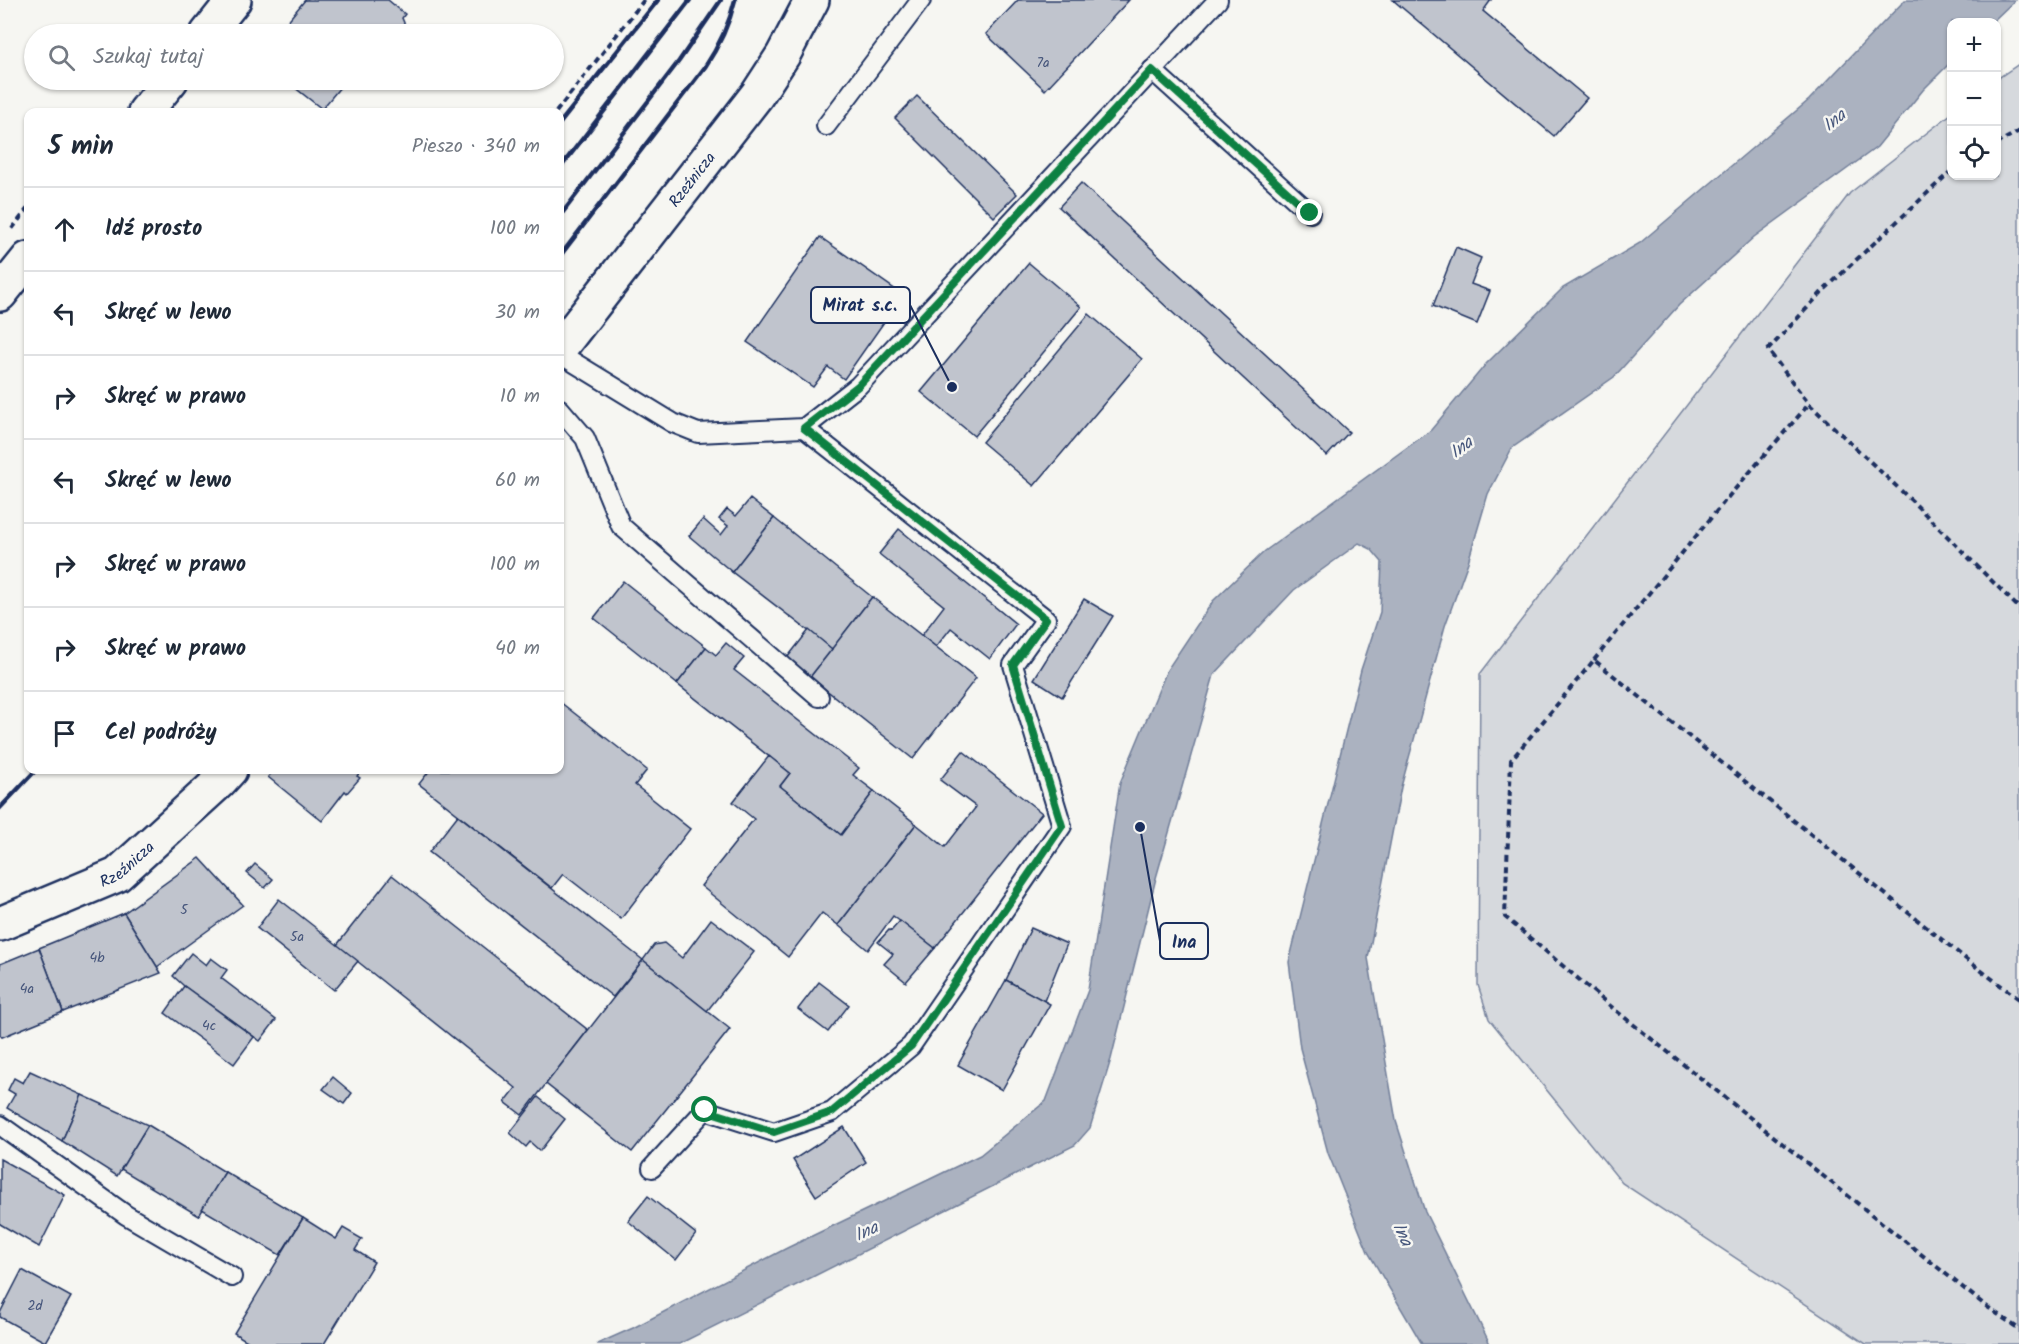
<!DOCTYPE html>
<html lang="pl">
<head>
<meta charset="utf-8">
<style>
	:root { --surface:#fff; --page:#f2f2f3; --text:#1f2937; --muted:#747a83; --line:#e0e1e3 }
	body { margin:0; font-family:Kalam,sans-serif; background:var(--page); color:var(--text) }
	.controls { position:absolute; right:18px; top:18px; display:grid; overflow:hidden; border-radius:12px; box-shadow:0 2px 4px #0004 }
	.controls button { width:54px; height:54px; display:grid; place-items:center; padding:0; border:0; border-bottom:2px solid var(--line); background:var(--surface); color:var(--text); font:30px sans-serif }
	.stop { position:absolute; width:18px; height:18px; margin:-14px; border:4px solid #0b8043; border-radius:50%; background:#fff }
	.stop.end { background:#0b8043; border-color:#fff; box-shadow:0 2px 6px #0008 }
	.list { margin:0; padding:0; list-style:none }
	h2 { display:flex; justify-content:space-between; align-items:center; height:78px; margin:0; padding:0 24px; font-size:26px }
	h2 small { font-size:20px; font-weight:400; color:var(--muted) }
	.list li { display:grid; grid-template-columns:39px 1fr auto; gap:18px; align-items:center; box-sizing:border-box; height:84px; padding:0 24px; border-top:2px solid var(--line) }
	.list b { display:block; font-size:22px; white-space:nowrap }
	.list em { font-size:20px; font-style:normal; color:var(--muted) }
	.icon { flex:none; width:33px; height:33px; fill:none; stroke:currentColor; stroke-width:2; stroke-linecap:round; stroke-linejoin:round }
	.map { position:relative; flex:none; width:2019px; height:1344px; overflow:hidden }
	.search { position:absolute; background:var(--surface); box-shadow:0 2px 4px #0004; left:24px; top:24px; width:540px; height:66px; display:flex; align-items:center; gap:15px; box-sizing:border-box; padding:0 21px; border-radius:33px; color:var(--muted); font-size:22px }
	.panel { position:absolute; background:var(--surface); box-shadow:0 2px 4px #0004; left:24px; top:108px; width:540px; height:666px; border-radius:12px }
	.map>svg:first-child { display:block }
	.green { fill:#d6d9dd; stroke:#78849e; stroke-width:1.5 }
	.water { fill:#abb2c0; stroke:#717e99; stroke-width:1.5 }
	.building { fill:#c0c4cd; stroke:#1b2f5e; stroke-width:1.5 }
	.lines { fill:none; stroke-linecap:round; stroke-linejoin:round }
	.service-casing { stroke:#1b2f5e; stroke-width:22 }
	.minor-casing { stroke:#1b2f5e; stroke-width:38 }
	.path { stroke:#1b2f5e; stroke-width:4; stroke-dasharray:6 4.5; stroke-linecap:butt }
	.service { stroke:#f6f6f2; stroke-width:18 }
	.minor { stroke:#f6f6f2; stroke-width:33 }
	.rail { stroke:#1b2f5e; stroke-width:4.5 }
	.route { stroke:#0b8043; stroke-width:8 }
	.labels { text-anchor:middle; stroke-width:5; stroke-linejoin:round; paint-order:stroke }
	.number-label { font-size:14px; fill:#44547a }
	.street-label { font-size:16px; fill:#1b2f5e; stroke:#f6f6f2 }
	.water-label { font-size:18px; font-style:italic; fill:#46567b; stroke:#f6f6f2 }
	.leader { fill:none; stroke:#1b2f5e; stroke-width:2 }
	.callout-dot { fill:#1b2f5e; stroke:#f6f6f2; stroke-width:2 }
	.callout { fill:#f6f6f2; stroke:#1b2f5e; stroke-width:2 }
	.callout-label { font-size:18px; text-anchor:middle; font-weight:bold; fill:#1b2f5e }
</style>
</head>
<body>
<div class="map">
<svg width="2019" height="1344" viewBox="0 0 2019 1344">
	<rect width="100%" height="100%" fill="#f6f6f2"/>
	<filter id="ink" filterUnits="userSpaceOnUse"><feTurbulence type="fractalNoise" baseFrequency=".0167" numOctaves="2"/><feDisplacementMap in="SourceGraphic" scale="12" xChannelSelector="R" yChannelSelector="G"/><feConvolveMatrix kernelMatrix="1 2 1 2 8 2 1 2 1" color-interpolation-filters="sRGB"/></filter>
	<g filter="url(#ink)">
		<polygon class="green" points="2019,64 2019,1344 1866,1344 1622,1183 1489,1019 1478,985 1480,674 1850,193 1951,114 1952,176 1996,176 1997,79"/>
		<polygon class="water" points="1905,0 2015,0 1992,22 1952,22 1951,62 1923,90 1877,147 1754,237 1679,305 1614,377 1512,448 1488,494 1468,562 1445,626 1401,787 1368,958 1396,1121 1425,1212 1490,1344 1422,1344 1368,1252 1328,1153 1300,1048 1289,962 1361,670 1380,612 1382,562 1371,549 1359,543 1294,590 1214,675 1156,878 1111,1059 1090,1128 1075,1145 679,1344 597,1344 633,1328 787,1248 980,1155 1046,1101 1088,990 1120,783 1167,670 1213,601 1265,551 1431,430 1486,364 1563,288 1640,243 1809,100"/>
		<g class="building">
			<polygon points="305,0 388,0 405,14 402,18 405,25 392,30 389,34 277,34"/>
			<polygon points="1018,0 1129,0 1045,90 986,34"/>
			<polygon points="1393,0 1491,0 1483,11 1587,98 1554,136"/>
			<polygon points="291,80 346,80 322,109 289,83"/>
			<polygon points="917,96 1017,194 994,217 895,118"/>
			<polygon points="1081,183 1349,432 1327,456 1059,207"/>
			<polygon points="820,237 903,295 844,379 828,367 813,387 747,342"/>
			<polygon points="1456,247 1481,258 1471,284 1490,291 1477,324 1433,306"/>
			<polygon points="1029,263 1081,307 974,436 921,392"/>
			<polygon points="1089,314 1142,359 1034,486 982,442"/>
			<polygon points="750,499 774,518 732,572 689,536 703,519 721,535 728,526 719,519 727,509 736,516"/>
			<polygon points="774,518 872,597 832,649 732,572"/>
			<polygon points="899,529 1016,624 990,659 951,628 936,647 921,636 944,606 879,554"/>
			<polygon points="623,581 706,647 677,684 594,618"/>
			<polygon points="872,597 976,678 913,759 810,677"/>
			<polygon points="1084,599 1113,616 1062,697 1034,679"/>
			<polygon points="809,630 832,649 810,677 787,658"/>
			<polygon points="726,643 744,658 734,670 859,768 853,775 874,791 841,835 780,786 790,773 677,684 706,647 716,655"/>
			<polygon points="560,702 647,770 635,785 690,829 621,919 563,874 552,888 419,784 430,770 560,770"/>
			<polygon points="963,751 1042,813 935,948 893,916 868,950 838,925 916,824 945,847 976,807 940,780"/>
			<polygon points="769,756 790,773 780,786 841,835 874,791 916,824 838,925 822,913 788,957 701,886 754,819 733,802"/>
			<polygon points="274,770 362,770 357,776 360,778 347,793 345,791 322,821 268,777"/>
			<polygon points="458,815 643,960 613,997 429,852"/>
			<polygon points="200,858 243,905 157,967 124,913"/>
			<polygon points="255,864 273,879 265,888 247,873"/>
			<polygon points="392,875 588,1030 522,1115 505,1102 516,1088 337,945"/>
			<polygon points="279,899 358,961 334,990 257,928"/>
			<polygon points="124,913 161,973 63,1012 39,948"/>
			<polygon points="711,919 754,952 707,1011 643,960 654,945 664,943 682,958"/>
			<polygon points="900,921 935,948 906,982 884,964 893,954 878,942 889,930 891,931"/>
			<polygon points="1031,928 1067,944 1044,1001 1006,980"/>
			<polygon points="39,948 63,1012 2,1037 0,1035 0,964"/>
			<polygon points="191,953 206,965 211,958 227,970 221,978 276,1020 260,1041 184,986 173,976"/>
			<polygon points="643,960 730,1029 632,1152 546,1084"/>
			<polygon points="1006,980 1050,1004 1002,1090 958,1065"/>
			<polygon points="819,982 849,1005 828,1032 798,1009"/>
			<polygon points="184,986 254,1037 234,1064 165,1013"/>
			<polygon points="30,1071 82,1095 62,1141 7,1108 15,1094 8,1090 14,1078 23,1083"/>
			<polygon points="333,1077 352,1093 344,1104 323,1089"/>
			<polygon points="82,1095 148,1125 117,1176 62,1141"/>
			<polygon points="538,1097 565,1119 540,1151 530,1142 526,1147 510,1133"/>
			<polygon points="148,1125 225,1172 199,1216 121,1169"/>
			<polygon points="844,1127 866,1162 816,1196 793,1160"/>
			<polygon points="0,1159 65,1195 39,1247 0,1224"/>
			<polygon points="225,1172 303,1218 280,1255 202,1209"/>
			<polygon points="648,1196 696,1234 676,1260 628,1221"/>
			<polygon points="303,1218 336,1239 343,1228 362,1239 355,1250 374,1262 324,1344 252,1344 234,1333"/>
			<polygon points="22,1270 71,1297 45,1342 0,1317 0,1313"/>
		</g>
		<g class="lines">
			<g class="service-casing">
				<g id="service">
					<polyline points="1152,70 1310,213"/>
					<polyline points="826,126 921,0"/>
					<polyline points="560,354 673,423 698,433 804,428 858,386 1218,0"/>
					<polyline points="560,409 585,438 621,526 819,697"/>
					<polyline points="0,1125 126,1215 232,1277"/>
					<polyline points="652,1168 705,1110 774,1132 832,1112 911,1046 1062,826 1013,665 1046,619 804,428"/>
				</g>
			</g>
			<g class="minor-casing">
				<g id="minor">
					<polyline points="207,34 234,0"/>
					<polyline points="145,112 171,80"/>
					<polyline points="0,294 28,259"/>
					<path id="s1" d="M560,348L757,95L783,55L812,0"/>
					<path id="s2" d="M0,924L117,875L219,782L230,770"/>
				</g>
			</g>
			<g class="path">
				<polyline points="556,112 644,0"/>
				<polyline points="1996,144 2019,131"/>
				<polyline points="1952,170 1822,292 1768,350 1809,404 1912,501 2019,608"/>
				<polyline points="12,229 28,208"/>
				<polyline points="1594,660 1729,496 1809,404"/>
				<polyline points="2019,999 1971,963 1594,660 1511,760 1505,917 1614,1009 1986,1306 2019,1329"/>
			</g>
			<use href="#service" class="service"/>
			<use href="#minor" class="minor"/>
			<g class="rail">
				<polyline points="560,123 658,0"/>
				<polyline points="560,168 690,0"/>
				<polyline points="560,216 679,61 721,0"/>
				<path d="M560,256L705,67C719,46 729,25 735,0"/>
				<polyline points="0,808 36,770"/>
			</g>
		</g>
	</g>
	<g class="lines" filter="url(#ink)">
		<polyline class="route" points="705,1110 774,1132 832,1112 911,1046 1062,826 1013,665 1046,619 804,428 858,386 1152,70 1310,213"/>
	</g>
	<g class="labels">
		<g class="number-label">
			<text x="1043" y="67">7a</text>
			<text x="184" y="914">5</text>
			<text x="297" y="941">5a</text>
			<text x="97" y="962">4b</text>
			<text x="27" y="993">4a</text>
			<text x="209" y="1030">4c</text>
			<text x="35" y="1310">2d</text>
		</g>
		<g class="street-label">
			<text dy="6" stroke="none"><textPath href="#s1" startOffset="214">Rzeźnicza</textPath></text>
			<text dy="6" stroke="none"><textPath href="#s2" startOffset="141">Rzeźnicza</textPath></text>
		</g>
		<g class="water-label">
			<text transform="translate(1834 120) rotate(-40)" y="6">Ina</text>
			<text transform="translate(1461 447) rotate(-37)" y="6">Ina</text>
			<text transform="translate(866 1231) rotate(-26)" y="6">Ina</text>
			<text transform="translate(1403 1234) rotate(64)" y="6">Ina</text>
		</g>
	</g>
	<path class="leader" d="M952 387L910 305M1140 827L1160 941"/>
	<g class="callout-dot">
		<circle cx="952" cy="387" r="6"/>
		<circle cx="1140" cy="827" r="6"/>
	</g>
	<g class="callout">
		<rect x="811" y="287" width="99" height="36" rx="6"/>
		<rect x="1160" y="923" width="48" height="36" rx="6"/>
	</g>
	<g class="callout-label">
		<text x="860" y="311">Mirat s.c.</text>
		<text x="1184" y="948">Ina</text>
	</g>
</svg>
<div class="controls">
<button>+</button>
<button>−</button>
<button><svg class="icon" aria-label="locate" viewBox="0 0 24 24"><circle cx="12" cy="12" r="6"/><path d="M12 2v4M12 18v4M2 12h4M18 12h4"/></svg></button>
</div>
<div class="stop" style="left:705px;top:1110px"></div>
<div class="stop end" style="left:1310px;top:213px"></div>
<div class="search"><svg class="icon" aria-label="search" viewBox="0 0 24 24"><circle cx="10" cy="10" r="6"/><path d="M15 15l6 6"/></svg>Szukaj tutaj</div>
<section class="panel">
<h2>5 min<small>Pieszo · 340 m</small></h2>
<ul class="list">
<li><svg class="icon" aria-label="ahead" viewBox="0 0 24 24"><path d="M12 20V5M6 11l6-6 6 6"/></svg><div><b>Idź prosto</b></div><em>100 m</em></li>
<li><svg class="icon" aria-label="left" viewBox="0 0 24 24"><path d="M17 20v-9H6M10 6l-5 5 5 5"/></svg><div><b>Skręć w lewo</b></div><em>30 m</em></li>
<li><svg class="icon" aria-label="right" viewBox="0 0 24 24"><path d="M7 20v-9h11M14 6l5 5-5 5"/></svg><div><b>Skręć w prawo</b></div><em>10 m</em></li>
<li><svg class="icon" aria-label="left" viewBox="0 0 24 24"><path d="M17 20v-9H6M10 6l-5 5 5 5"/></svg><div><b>Skręć w lewo</b></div><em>60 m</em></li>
<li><svg class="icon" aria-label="right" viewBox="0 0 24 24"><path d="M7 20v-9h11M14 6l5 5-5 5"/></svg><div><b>Skręć w prawo</b></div><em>100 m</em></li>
<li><svg class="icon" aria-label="right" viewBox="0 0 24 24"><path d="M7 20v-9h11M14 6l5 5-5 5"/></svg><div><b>Skręć w prawo</b></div><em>40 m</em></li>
<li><svg class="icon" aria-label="arrive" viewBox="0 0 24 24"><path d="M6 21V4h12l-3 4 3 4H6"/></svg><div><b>Cel podróży</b></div></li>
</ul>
</section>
</div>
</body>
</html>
